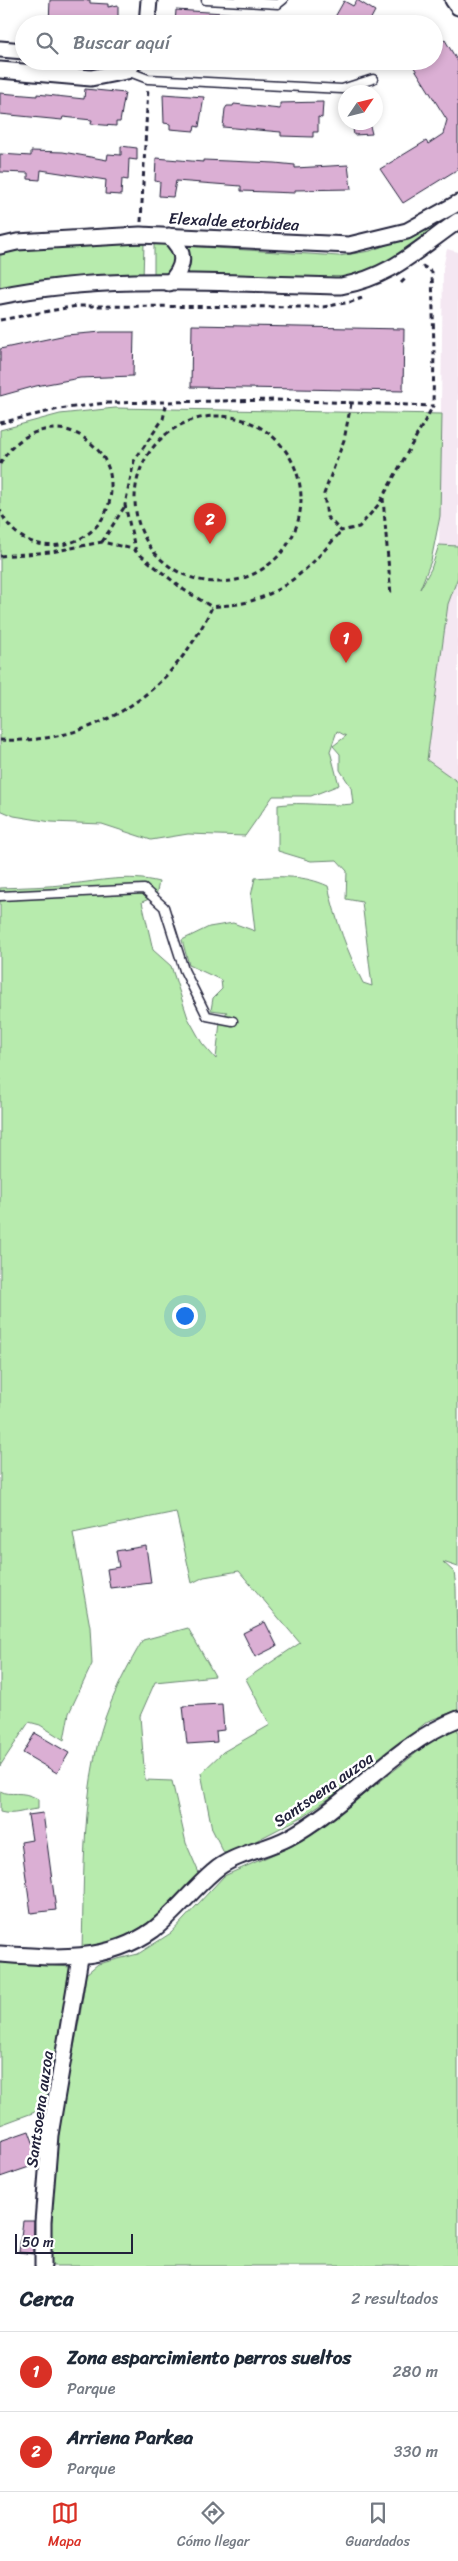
<!DOCTYPE html>
<html lang="es">
<head>
<meta charset="utf-8">
<style>
	:root { --surface:#fff; --page:#f6f6f7; --text:#1f2937; --muted:#747a83; --line:#e0e1e3; --accent:#d93025 }
	body { margin:0; font-family:Sriracha,sans-serif; background:var(--page); color:var(--text) }
	.compass { position:absolute; left:338px; top:85px; width:45px; height:45px; border-radius:50%; background:var(--surface); box-shadow:0 2px 8px #0003; rotate:55deg }
	.scale { position:absolute; left:15px; bottom:12px; width:118px; box-sizing:border-box; padding-left:5px; border:2px solid #22223b; border-top:0; font-size:14px; line-height:18px; white-space:nowrap; color:#22223b; -webkit-text-stroke:4px #fff; paint-order:stroke }
	.you { position:absolute; left:184px; top:1315px; width:18px; height:18px; margin:-12px; border:4px solid #fff; border-radius:50%; background:#1a73e8; box-shadow:0 0 0 8px #1a73e833 }
	.badge { display:grid; place-items:center; width:32px; height:32px; border-radius:50%; background:var(--accent); color:#fff; font-size:16px; font-weight:700 }
	.pin { position:absolute; translate:-50% -41px; filter:drop-shadow(0 1px 2px #0008) }
	.pin::after { content:''; position:absolute; top:26px; width:18px; height:15px; background:inherit; clip-path:polygon(0 0,100% 0,50% 100%) }
	.list { margin:0; padding:0; list-style:none }
	h2 { display:flex; justify-content:space-between; align-items:center; height:65px; margin:0; padding:0 20px; font-size:21px }
	h2 small { font-size:16px; font-weight:400; color:var(--muted) }
	.list li { display:grid; grid-template-columns:32px 1fr auto; gap:15px; align-items:center; box-sizing:border-box; height:80px; padding:0 20px; border-top:1px solid var(--line) }
	.list b { display:block; font-size:19px; white-space:nowrap }
	.list p { margin:0; font-size:16px; white-space:nowrap; color:var(--muted) }
	.list em { font-size:16px; font-style:normal; color:var(--muted) }
	.icon { flex:none; width:28px; height:28px; fill:none; stroke:currentColor; stroke-width:2; stroke-linecap:round; stroke-linejoin:round }
	.map { position:relative; flex:none; width:458px; height:2266px; overflow:hidden }
	.search { position:absolute; background:var(--surface); box-shadow:0 2px 8px #0003; left:15px; right:15px; top:15px; height:55px; display:flex; align-items:center; gap:12px; box-sizing:border-box; padding:0 18px; border-radius:28px; color:var(--muted); font-size:19px }
	.sheet { height:225px; background:var(--surface) }
	nav { display:flex; justify-content:space-around; align-items:center; box-sizing:border-box; height:70px; border-top:1px solid var(--line); background:var(--surface); font-size:14px; color:var(--muted) }
	nav a { display:grid; justify-items:center; gap:2px }
	nav .on { color:var(--accent) }
	.map>svg:first-child { display:block }
	.built { fill:#f4e7f2 }
	.green { fill:#b7ebad; stroke:#6c8674 }
	.building { fill:#dbafd4; stroke:#22223b }
	.lines { fill:none; stroke-linecap:round; stroke-linejoin:round }
	.lane-casing { stroke:#22223b; stroke-width:11 }
	.street-casing { stroke:#22223b; stroke-width:19 }
	.path { stroke:#22223b; stroke-width:3; stroke-dasharray:5 4; stroke-linecap:butt }
	.lane { stroke:#fff; stroke-width:8 }
	.street { stroke:#fff; stroke-width:15 }
	.labels { text-anchor:middle; stroke-width:5; stroke-linejoin:round; paint-order:stroke }
	.street-label { font-size:16px; fill:#22223b; stroke:#fff }
</style>
</head>
<body>
<div class="map">
<svg width="458" height="2266" viewBox="0 0 458 2266">
	<rect width="100%" height="100%" fill="#fff"/>
	<filter id="ink" filterUnits="userSpaceOnUse"><feTurbulence type="fractalNoise" baseFrequency=".02" numOctaves="2"/><feDisplacementMap in="SourceGraphic" scale="10" xChannelSelector="R" yChannelSelector="G"/><feConvolveMatrix kernelMatrix="1 2 1 2 8 2 1 2 1" color-interpolation-filters="sRGB"/></filter>
	<g filter="url(#ink)">
		<g class="built">
			<polygon points="447,249 458,252 458,546 439,545 443,268"/>
			<polygon points="458,577 458,782 427,760 448,604"/>
		</g>
		<g class="green">
			<polygon points="432,228 420,243 379,268 330,282 154,277 154,244 339,256 370,251"/>
			<path d="M144,244L143,279H62L0,289V254C47,243 96,244 144,244Z"/>
			<path d="M115,408L442,414L440,516L431,561L420,589L431,569L439,545L458,546V577L448,604L427,760L458,782V1567L443,1562L454,1572L456,1587L458,1710L428,1721L340,1791L302,1817L238,1850L224,1853L212,1829L201,1773L223,1752L270,1725L246,1679L300,1643L239,1571L204,1577L192,1583L176,1512L73,1533L90,1627L92,1664L69,1713L64,1740L40,1725L29,1722L0,1766V888C23,887 47,887 70,884C101,881 128,874 159,882L156,896L142,902L153,950L171,966L188,1018L202,1043L216,1059L220,1022L227,1012L211,1010L213,998L222,989L221,980L189,965L182,940L209,927L233,923L255,931L251,896L255,878C281,876 304,875 328,886C336,921 347,951 363,983L372,986L362,902L346,899L347,871L337,860L311,861L278,851V805C303,801 327,807 353,804L351,787L340,770V754L333,746L346,736L337,731L330,751L339,785L311,796H273L245,836L188,834L151,840L102,824L51,822L14,816L0,810V430L60,414Z"/>
			<path d="M188,1628L215,1676L155,1682L140,1716L145,1780L172,1781L186,1843L199,1873C165,1912 136,1941 82,1949C84,1877 82,1786 105,1718C115,1690 128,1665 143,1640Z"/>
			<path d="M458,1728V2266H51C50,2222 53,2177 59,2132C66,2079 80,2027 86,1974L98,1964L138,1954L171,1933L224,1876L292,1846L321,1828L434,1739Z"/>
			<path d="M0,1791C12,1797 20,1789 38,1799V1809C24,1810 14,1816 0,1812Z"/>
			<polygon points="0,1961 70,1967 46,2108 0,2125"/>
		</g>
		<g class="building">
			<polygon points="50,0 90,0 90,3 108,4 108,7 118,5 118,21 111,21 111,24 49,24"/>
			<polygon points="357,0 375,11 368,24 331,24 344,1 353,6"/>
			<polygon points="176,10 240,14 240,24 175,24"/>
			<polygon points="445,40 458,62 458,169 403,203 380,169 426,141 428,144 443,134 447,120 410,61 434,61 434,47"/>
			<polygon points="85,89 125,93 120,122 116,122 116,126 91,124 92,120 63,117 62,120 0,114 0,93 37,96 37,94 84,99"/>
			<polygon points="163,94 204,97 199,127 195,126 194,131 170,129 170,124 164,123"/>
			<polygon points="323,102 322,118 318,117 318,132 313,132 313,137 281,136 281,132 223,127 225,109 227,106 233,106 234,104 280,109 280,103"/>
			<polygon points="352,122 369,122 372,134 354,135"/>
			<polygon points="121,146 137,148 137,160 129,159 128,180 122,179 121,195 105,194 106,180 41,170 40,180 28,179 28,173 0,172 0,154 31,156 31,151 63,152 107,160 108,154 121,155"/>
			<polygon points="156,158 203,162 203,160 275,163 295,165 295,168 348,165 351,189 295,190 295,193 241,191 241,186 176,181 173,197 159,196 160,182 155,181"/>
			<polygon points="192,325 404,329 403,391 191,387"/>
			<polygon points="102,332 134,332 133,376 80,378 36,386 0,396 0,349 66,335"/>
			<polygon points="146,1546 151,1583 110,1588 107,1569 119,1567 116,1551"/>
			<polygon points="265,1622 277,1646 255,1657 243,1633"/>
			<polygon points="222,1704 224,1730 216,1731 217,1742 187,1744 183,1706"/>
			<polygon points="35,1733 69,1753 57,1773 23,1753"/>
			<polygon points="43,1813 56,1910 31,1913 21,1842 32,1840 28,1815"/>
			<polygon points="29,2131 39,2159 38,2164 0,2177 0,2141"/>
			<polygon points="23,2221 34,2221 33,2254 19,2252"/>
		</g>
		<g class="lines">
			<g class="lane-casing">
				<g id="lane">
					<polyline points="206,0 278,4 283,0"/>
					<polyline points="127,71 148,79 342,89 373,79"/>
					<polyline points="0,896 144,889 164,907 184,970 207,1016 233,1021"/>
				</g>
			</g>
			<g class="street-casing">
				<g id="street">
					<polyline points="453,0 458,7"/>
					<polyline points="147,24 149,0"/>
					<polyline points="0,49 24,51"/>
					<polyline points="0,70 91,78 127,71 135,61"/>
					<path d="M169,236C186,252 186,266 169,283"/>
					<polyline points="0,246 17,242 140,235 349,245 407,231 458,203"/>
					<path d="M0,296C110,273 228,284 341,286C393,276 416,250 458,221"/>
					<path d="M0,1954C53,1958 107,1963 153,1930C175,1913 192,1890 213,1872C234,1853 264,1851 288,1838C349,1805 394,1744 458,1719"/>
					<polyline points="43,2266 43,2222 50,2135 80,1958"/>
				</g>
			</g>
			<g class="path">
				<polyline points="141,222 148,88"/>
				<polyline points="401,283 406,278"/>
				<polyline points="0,320 77,306 323,307 351,302 362,298"/>
				<polyline points="351,404 344,440 324,494 327,517 341,531 359,527 379,504 433,406"/>
				<circle cx="218" cy="499" r="83"/>
				<polyline points="0,423 59,409 105,403 277,400 433,406 434,351 432,272 421,265"/>
				<path d="M0,464C12,443 29,430 54,429C70,428 84,436 95,447C105,457 111,470 111,484C114,549 25,570 0,510"/>
				<polyline points="383,498 391,596"/>
				<polyline points="102,542 125,506"/>
				<polyline points="136,552 125,505 134,461 163,419 167,402"/>
				<polyline points="0,556 51,552 102,542 133,549 184,590 212,607"/>
				<path d="M0,740C96,745 173,693 212,607C226,605 241,605 254,600C291,588 317,560 341,531"/>
			</g>
			<use href="#lane" class="lane"/>
			<use href="#street" class="street"/>
		</g>
	</g>
	<g class="labels">
		<g class="street-label">
			<text transform="translate(234 221) rotate(3)" y="6">Elexalde etorbidea</text>
			<text transform="translate(323 1789) rotate(-35)" y="6">Santsoena auzoa</text>
			<text transform="translate(39 2109) rotate(-82)" y="6">Santsoena auzoa</text>
		</g>
	</g>
</svg>
<svg class="compass" viewBox="-18 -18 36 36"><path d="M0-13l5 13h-10z" fill="#e53935"/><path d="M0 13l5-13h-10z" fill="#747a83"/></svg>
<div class="scale">50 m</div>
<div class="you"></div>
<div class="pin badge" style="left:346px;top:663px">1</div>
<div class="pin badge" style="left:210px;top:544px">2</div>
<div class="search"><svg class="icon" aria-label="search" viewBox="0 0 24 24"><circle cx="10" cy="10" r="6"/><path d="M15 15l6 6"/></svg>Buscar aquí</div>
</div>
<section class="sheet">
<h2>Cerca<small>2 resultados</small></h2>
<ul class="list">
<li><span class="badge">1</span><div><b>Zona esparcimiento perros sueltos</b><p>Parque</p></div><em>280 m</em></li>
<li><span class="badge">2</span><div><b>Arriena Parkea</b><p>Parque</p></div><em>330 m</em></li>
</ul>
</section>
<nav>
<a class="on"><svg class="icon" aria-label="map" viewBox="0 0 24 24"><path d="M3 6l6-2 6 2 6-2v14l-6 2-6-2-6 2zM9 4v14M15 6v14"/></svg>Mapa</a>
<a><svg class="icon" aria-label="directions" viewBox="0 0 24 24"><path d="M12 3l9 9-9 9-9-9zM9 14v-3h6M13 9l2 2-2 2"/></svg>Cómo llegar</a>
<a><svg class="icon" aria-label="saved" viewBox="0 0 24 24"><path d="M7 4h10v16l-5-4-5 4z"/></svg>Guardados</a>
</nav>
</body>
</html>
